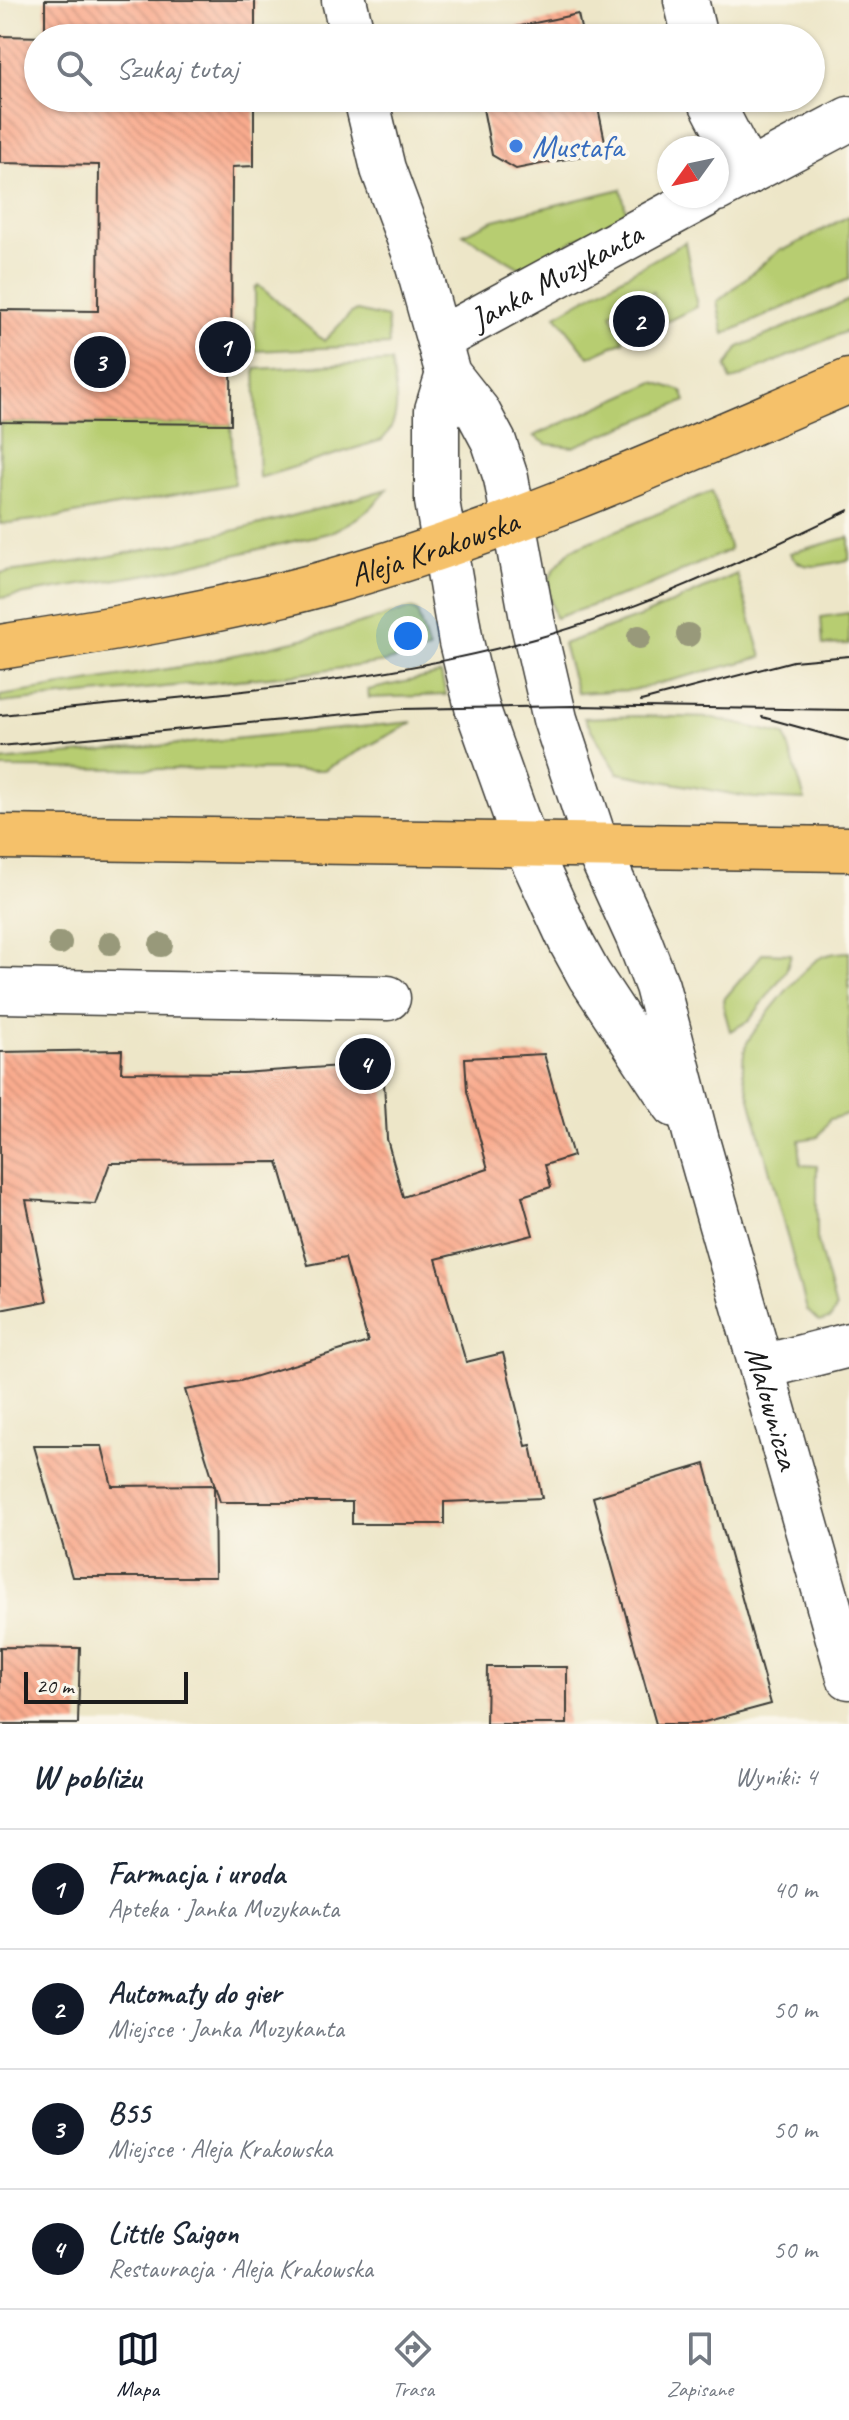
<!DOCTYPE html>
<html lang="pl">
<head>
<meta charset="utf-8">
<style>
	:root { --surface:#fff; --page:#f2f2f3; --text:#1f2937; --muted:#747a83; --line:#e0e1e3; --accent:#111827 }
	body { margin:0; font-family:Caveat,sans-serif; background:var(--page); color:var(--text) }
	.compass { position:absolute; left:657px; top:136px; width:72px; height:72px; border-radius:50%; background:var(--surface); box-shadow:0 2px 6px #0004; rotate:237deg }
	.scale { position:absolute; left:24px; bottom:20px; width:164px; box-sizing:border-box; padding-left:8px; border:4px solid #1c1c1c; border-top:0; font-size:22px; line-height:28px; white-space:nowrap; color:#1c1c1c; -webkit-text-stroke:6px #fbf7ec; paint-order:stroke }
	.you { position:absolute; left:408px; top:636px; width:28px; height:28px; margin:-20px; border:6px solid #fff; border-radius:50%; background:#1a73e8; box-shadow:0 0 0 12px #1a73e833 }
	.badge { display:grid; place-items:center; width:52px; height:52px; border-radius:50%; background:var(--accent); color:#fff; font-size:26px; font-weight:700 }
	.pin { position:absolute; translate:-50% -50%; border:4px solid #fff; box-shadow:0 2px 8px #0006 }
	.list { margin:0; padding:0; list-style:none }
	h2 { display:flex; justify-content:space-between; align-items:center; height:104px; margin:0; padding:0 32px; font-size:34px }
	h2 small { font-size:26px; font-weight:400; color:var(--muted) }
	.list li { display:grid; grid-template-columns:52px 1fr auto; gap:24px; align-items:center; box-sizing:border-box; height:120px; padding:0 32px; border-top:2px solid var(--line) }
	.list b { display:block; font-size:30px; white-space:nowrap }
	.list p { margin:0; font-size:26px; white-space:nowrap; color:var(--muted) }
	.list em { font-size:26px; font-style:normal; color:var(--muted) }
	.icon { flex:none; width:44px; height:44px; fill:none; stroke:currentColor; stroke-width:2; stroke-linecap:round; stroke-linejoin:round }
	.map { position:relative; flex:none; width:849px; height:1724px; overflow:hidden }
	.search { position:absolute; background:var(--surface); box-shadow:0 2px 6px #0004; left:24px; right:24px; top:24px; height:88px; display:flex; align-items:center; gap:20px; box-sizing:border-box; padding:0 28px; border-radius:44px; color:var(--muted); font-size:30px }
	.sheet { height:584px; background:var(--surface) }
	nav { display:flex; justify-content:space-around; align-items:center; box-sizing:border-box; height:112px; border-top:2px solid var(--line); background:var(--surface); font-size:22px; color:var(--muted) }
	nav a { display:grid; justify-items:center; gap:4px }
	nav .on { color:var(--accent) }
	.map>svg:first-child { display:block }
	.green { fill:#b7cd71; stroke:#6a7446; stroke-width:2 }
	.building { fill:url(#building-back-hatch) }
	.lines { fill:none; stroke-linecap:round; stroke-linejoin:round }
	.minor-casing { stroke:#3b3a36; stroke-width:47 }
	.major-casing { stroke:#3b3a36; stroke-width:47 }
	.minor { stroke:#fff; stroke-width:44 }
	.major { stroke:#f5c16b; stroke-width:44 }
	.tram { stroke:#1c1c1c; stroke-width:2 }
	.tree { fill:#98997a }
	.shop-dot { fill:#3f7fe0; stroke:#fbf7ec; stroke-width:3 }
	.labels { text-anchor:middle; stroke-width:8; stroke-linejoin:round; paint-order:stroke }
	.shop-label { font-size:32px; fill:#366cbe; stroke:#fbf7ec; text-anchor:start }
	.street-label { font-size:32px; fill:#1c1c1c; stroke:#fbf7ec }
</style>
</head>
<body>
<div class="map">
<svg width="849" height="1724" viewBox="0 0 849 1724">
	<defs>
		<pattern id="building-back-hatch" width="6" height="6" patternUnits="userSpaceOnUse" patternTransform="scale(2)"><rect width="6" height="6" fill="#f9ab8e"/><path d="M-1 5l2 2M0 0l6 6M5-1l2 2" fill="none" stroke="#d5937a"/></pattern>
	</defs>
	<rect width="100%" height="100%" fill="#fbf7ec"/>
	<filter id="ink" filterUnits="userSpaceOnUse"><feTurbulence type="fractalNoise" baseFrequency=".0125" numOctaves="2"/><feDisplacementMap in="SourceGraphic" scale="16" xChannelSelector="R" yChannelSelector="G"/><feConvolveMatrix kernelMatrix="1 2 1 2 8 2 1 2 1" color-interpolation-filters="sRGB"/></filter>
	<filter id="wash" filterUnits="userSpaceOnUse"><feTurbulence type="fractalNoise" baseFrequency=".006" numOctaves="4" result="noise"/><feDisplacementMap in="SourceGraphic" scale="32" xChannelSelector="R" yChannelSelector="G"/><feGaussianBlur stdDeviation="1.8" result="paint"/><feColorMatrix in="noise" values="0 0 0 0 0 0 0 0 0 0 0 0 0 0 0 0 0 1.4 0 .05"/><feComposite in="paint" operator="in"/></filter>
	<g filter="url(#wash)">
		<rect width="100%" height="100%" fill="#ede6c8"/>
		<g class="green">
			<polygon points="621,189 626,210 622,216 520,268 463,234 494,220"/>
			<polygon points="849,216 849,279 724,334 717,302 782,248 784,250"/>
			<polygon points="685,242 697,307 666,322 653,292 611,313 624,341 589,357 556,315"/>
			<polygon points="258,285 324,341 351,313 357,311 387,318 389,345 255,351 255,288"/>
			<polygon points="849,300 849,330 731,381 726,367 739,347"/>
			<path d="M391,362C395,392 404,417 382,440L259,478L255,369Z"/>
			<polygon points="654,382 682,391 686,401 573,447 547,444 534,436"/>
			<polygon points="0,422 231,424 234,484 53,518 0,524"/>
			<path d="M387,489C374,510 352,522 329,533L155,573L0,598V573C132,556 260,528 387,489Z"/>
			<path d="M712,491L730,550L639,590L555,618C545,581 544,578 572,549Z"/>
			<path d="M849,537V560C830,563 801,575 790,553Z"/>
			<polygon points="737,574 762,657 633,690 577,693 563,644 645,615"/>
			<polygon points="410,609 417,612 429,650 385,662 300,674 0,703 0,696 192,665 324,634"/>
			<polygon points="849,613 849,644 823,645 821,617"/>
			<polygon points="441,674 446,695 369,698 368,690"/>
			<polygon points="636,716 713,718 785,735 805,800 754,798 618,773 584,718"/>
			<polygon points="413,722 324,770 0,768 0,761"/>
			<path d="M849,952V1114L830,1119L818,1137L799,1140L801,1165L817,1166V1239L836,1309L830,1319L819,1322L807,1310L743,1072C743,1062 743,1050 748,1041C760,1022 800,971 818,959C828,953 838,953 849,952Z"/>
			<polygon points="763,953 791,954 786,971 749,1021 730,1031 723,1005 725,998"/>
		</g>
		<g id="blocks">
			<g class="building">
				<polygon points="45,0 255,0 255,38 38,38 38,98 254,98 254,166 232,167 231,424 0,422 0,310 98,311 99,165 0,163 0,36 45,37"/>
				<polygon points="578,14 583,38 469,38 468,37"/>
				<polygon points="481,98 596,98 607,151 516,169 492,155"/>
				<polygon points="122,1050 121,1072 243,1073 383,1063 387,1139 403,1197 488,1169 467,1091 465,1058 544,1054 573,1156 545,1165 551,1187 522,1196 533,1235 436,1259 466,1362 503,1353 526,1446 531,1445 542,1498 444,1502 444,1524 352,1524 352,1502 220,1502 185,1390 240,1381 368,1342 345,1258 308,1265 278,1162 110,1163 95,1204 26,1200 47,1301 0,1310 0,1052"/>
				<polygon points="34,1446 102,1446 112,1486 214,1485 215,1577 72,1577"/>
				<polygon points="705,1464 771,1704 697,1724 656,1724 593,1497"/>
				<polygon points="0,1647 80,1648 78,1724 0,1724"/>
				<polygon points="487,1667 567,1667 567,1724 486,1724"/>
			</g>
		</g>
	</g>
	<g filter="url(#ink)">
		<use href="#blocks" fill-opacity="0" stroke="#3b3a36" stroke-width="2"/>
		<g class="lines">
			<g class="minor-casing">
				<g id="minor">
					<polyline points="344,0 353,38"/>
					<polyline points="686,0 695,38"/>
					<path id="s1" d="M366,98L383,169L414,252L448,374L478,412L494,442L506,478L533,624L555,719L597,847L638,937L657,986L696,1137L849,1677"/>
					<polyline points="709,98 748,173"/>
					<polyline points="717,189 849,119"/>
					<path id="s2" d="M440,339L704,196"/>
					<polyline points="448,374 437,410 437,501 461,642 477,707 526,845 572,944 589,975 675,1105"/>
					<polyline points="0,991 388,998"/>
					<polyline points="762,1367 849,1345"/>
				</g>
			</g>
			<g class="major-casing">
				<g id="major">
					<path id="s3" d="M0,647C108,630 216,613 322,584C504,533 676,456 849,381"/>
					<polyline points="0,837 849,849"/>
				</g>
			</g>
			<use href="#minor" class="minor"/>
			<use href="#major" class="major"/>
			<g class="tram">
				<polyline points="641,701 793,661 849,656"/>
				<path d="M0,715C180,697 359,687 534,639C643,609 748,558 849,510"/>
				<polyline points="762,717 849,741"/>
				<polyline points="0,746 401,709 574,706 849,710"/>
			</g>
		</g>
		<g class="tree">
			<circle cx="688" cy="635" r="12"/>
			<circle cx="639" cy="637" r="12"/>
			<circle cx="60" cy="943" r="12"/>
			<circle cx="110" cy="943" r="12"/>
			<circle cx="161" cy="945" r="12"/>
		</g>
	</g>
	<circle class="shop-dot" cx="516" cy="146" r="8"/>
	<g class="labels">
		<g class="shop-label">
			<text x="532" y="157">Mustafa</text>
		</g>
		<g class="street-label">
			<text dy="11" stroke="none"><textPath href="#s2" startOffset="132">Janka Muzykanta</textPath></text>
			<text dy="11" stroke="none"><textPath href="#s3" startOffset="446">Aleja Krakowska</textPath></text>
			<text dy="11" stroke="none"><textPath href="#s1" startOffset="1378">Malownicza</textPath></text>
		</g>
	</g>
</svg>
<svg class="compass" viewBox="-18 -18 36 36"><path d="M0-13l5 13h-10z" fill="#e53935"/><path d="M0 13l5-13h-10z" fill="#747a83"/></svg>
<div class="scale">20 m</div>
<div class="you"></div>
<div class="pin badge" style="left:225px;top:347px">1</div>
<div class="pin badge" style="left:639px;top:321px">2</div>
<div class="pin badge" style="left:100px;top:362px">3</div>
<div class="pin badge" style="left:365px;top:1064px">4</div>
<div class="search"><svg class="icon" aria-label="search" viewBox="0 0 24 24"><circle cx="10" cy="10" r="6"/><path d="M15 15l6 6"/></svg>Szukaj tutaj</div>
</div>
<section class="sheet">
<h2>W pobliżu<small>Wyniki: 4</small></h2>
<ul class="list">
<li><span class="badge">1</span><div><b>Farmacja i uroda</b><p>Apteka · Janka Muzykanta</p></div><em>40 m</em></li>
<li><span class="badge">2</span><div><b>Automaty do gier</b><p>Miejsce · Janka Muzykanta</p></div><em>50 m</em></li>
<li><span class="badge">3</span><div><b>B55</b><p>Miejsce · Aleja Krakowska</p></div><em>50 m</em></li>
<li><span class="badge">4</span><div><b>Little Saigon</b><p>Restauracja · Aleja Krakowska</p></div><em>50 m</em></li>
</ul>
</section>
<nav>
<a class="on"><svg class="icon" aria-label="map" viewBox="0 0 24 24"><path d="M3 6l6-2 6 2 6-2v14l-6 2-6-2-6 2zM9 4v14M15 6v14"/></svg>Mapa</a>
<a><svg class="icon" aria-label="directions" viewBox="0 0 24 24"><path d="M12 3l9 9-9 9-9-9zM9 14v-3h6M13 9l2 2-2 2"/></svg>Trasa</a>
<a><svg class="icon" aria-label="saved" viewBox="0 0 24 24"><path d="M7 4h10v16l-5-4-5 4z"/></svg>Zapisane</a>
</nav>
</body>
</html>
